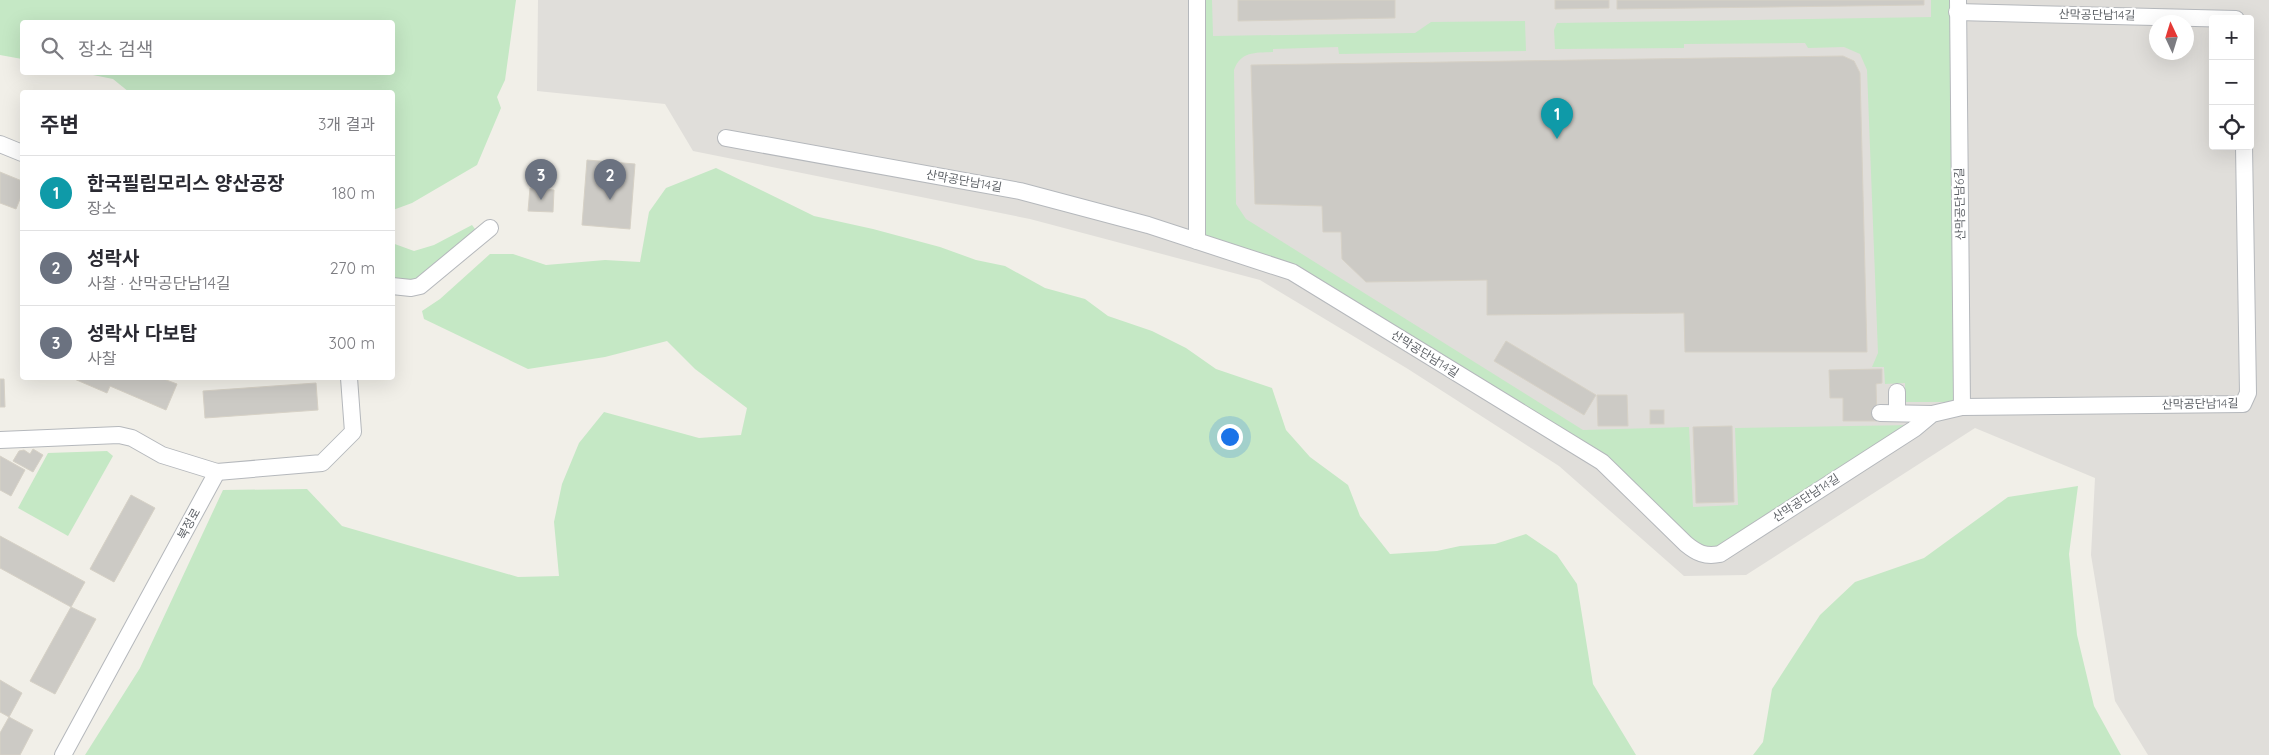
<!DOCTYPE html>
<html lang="ko">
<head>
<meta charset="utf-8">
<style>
	:root { --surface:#fff; --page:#f7f7f7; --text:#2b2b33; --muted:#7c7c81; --line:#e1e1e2; --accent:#1a73e8 }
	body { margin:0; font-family:Quicksand,"Noto Sans KR",sans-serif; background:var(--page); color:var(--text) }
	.controls { position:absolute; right:15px; top:15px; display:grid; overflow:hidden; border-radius:5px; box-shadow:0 5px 20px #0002 }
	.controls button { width:45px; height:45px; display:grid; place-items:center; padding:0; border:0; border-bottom:1px solid var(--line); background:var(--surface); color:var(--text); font:25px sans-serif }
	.compass { position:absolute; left:2149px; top:15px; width:45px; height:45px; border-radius:50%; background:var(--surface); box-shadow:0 5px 20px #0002; rotate:356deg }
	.you { position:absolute; left:1229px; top:436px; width:18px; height:18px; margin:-12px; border:4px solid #fff; border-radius:50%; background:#1a73e8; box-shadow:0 0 0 8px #1a73e833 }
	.badge { display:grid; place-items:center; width:32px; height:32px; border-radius:50%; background:var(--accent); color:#fff; font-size:16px; font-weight:700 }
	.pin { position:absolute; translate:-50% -41px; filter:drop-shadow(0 1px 2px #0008) }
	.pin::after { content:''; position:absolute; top:26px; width:18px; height:15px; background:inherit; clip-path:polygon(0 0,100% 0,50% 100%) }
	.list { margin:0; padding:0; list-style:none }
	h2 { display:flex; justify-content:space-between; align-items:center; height:65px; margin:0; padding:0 20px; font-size:21px }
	h2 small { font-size:16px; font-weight:400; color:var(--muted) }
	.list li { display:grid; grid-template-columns:32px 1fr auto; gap:15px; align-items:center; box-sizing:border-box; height:75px; padding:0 20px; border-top:1px solid var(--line) }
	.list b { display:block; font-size:19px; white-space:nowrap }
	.list p { margin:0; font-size:16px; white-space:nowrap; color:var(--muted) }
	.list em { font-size:16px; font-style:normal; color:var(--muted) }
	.icon { flex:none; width:28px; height:28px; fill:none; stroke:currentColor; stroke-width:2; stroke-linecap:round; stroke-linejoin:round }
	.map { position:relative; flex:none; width:2269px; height:755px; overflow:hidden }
	.search { position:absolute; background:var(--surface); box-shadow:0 5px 20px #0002; left:20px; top:20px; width:375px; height:55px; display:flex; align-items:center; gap:12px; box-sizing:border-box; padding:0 18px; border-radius:5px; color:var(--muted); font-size:19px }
	.panel { position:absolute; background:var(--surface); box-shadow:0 5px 20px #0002; left:20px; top:90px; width:375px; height:290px; border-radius:5px }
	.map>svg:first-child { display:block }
	.industrial { fill:#e0deda; fill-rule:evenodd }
	.green { fill:#c5e8c5 }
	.building { fill:#cccac5; stroke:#d6d1c6 }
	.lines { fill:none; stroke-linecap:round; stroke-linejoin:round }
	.minor-casing { stroke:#b5b8bc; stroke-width:18 }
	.minor { stroke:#fff; stroke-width:16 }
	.labels { text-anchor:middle; stroke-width:4.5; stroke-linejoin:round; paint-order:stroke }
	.street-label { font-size:12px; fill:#5f6368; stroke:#fff }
</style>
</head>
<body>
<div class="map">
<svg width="2269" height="755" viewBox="0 0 2269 755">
	<rect width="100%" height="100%" fill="#f1efe8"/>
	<path class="industrial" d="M538,0H2269V755H2148L2115,701L2091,555L2095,478L1975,428L1746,575L1684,576L1559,466L1408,369L1260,280L1030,219L693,151L665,104L537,91ZM2213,19H2250V146H2213ZM2156,22H2186V52H2156Z"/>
	<g class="green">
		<polygon points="0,0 516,0 505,80 497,97 501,108 477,165 412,203 393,210 392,92 129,92 113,79 83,73 392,72 392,22 22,22 22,59 0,55"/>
		<path d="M1197,0H1212L1213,36L1415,33L1431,22L1525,21L1526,51L1339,54L1338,47L1273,49V52C1255,53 1241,51 1234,70L1236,204L1246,219L1583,430L1689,427L1693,507L1738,505L1735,428L1912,425L1710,556L1602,462L1292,272L1197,241Z"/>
		<polygon points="1931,0 1956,0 1954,402 1905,402 1905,383 1885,384 1884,367 1872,367 1878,353 1867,70 1860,54 1844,47 1808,48 1805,43 1684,44 1684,48 1555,49 1554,30 1557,23 1931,17"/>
		<polygon points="716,168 814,216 873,229 940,247 976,260 1005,266 1045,288 1085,299 1108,316 1152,331 1186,348 1216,369 1272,388 1286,430 1310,457 1348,485 1360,516 1390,554 1437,551 1460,546 1495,544 1526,534 1557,555 1577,584 1593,684 1636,755 85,755 140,668 223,490 307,489 342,526 518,577 559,576 554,522 562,484 579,443 604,412 699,438 741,435 747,408 695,369 667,341 605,357 528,369 424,319 422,311 440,299 490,254 513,254 546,265 605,260 640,262 649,212 666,188"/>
		<polygon points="472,225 475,229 422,279 393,282 392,243 414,251 434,245"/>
		<polygon points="107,451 113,456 68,536 18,508 48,453"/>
		<polygon points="2078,486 2069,554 2077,635 2094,706 2121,755 1753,755 1763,742 1772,689 1820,615 1855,582 1924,558 2008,497"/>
	</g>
	<g class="building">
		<polygon points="1238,0 1395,0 1395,18 1238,21"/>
		<polygon points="1555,0 1609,0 1609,8 1555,9"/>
		<polygon points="1617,0 1924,0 1924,5 1617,9"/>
		<polygon points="1843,56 1854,61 1860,73 1867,352 1685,352 1684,313 1487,315 1487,280 1366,282 1342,259 1341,232 1323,232 1322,206 1255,204 1251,65"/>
		<polygon points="587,160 635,164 630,229 582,225"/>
		<polygon points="0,172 22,181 22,194 16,209 0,203"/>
		<polygon points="530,188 554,190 553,212 528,211"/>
		<polygon points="1506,341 1596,395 1584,415 1494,361"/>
		<polygon points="1882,369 1882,383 1876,384 1877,421 1843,421 1843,398 1830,398 1829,370"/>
		<polygon points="72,378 161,378 177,384 166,410 110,386 107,393"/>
		<polygon points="0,379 4,379 5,407 0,407"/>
		<polygon points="316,383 318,410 205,418 203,391"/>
		<polygon points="1597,395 1627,395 1628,426 1598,426"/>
		<rect x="1650" y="410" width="14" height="14"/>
		<polygon points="1732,426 1734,502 1696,503 1693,427"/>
		<polygon points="33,449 43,455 33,472 13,461 19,451 24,450 30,454"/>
		<polygon points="0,456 25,470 11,496 0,490"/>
		<polygon points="131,495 155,508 114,582 90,569"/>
		<polygon points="0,536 85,582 71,607 0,568"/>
		<polygon points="71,607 96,619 55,694 30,681"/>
		<polygon points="0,680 22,693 9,717 0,712"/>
		<polygon points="9,717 33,730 20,755 0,755 0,733"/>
	</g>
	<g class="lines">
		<g class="minor-casing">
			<g id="minor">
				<polyline points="1958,0 1962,407"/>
				<polyline points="1957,12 2236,19"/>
				<path d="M726,138L1020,191L1148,225L1292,272L1602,462L1686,544C1697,553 1705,557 1720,554L1914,429L1932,414L1962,407L2243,404L2248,393L2244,146"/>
				<polyline points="0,144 22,153"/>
				<polyline points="1197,241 1197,0"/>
				<polyline points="392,286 411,288 420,286 490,228"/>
				<polyline points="1897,392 1897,413"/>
				<polyline points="1880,413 1932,414"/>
				<polyline points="0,440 119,435 132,438 162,455 217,472 322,463 353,432 349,378"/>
				<polyline points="63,755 217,472"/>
			</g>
		</g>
		<use href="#minor" class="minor"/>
	</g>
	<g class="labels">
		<g class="street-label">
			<text transform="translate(2097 15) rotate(1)" y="4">산막공단남14길</text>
			<text transform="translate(964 181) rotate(10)" y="4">산막공단남14길</text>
			<text transform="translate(1960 204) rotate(-91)" y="4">산막공단남6길</text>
			<text transform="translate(1425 354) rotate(32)" y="4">산막공단남14길</text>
			<text transform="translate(2200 404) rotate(-1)" y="4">산막공단남14길</text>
			<text transform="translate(1806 498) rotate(-33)" y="4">산막공단남14길</text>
			<text transform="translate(189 524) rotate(-61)" y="4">북정로</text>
		</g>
	</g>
</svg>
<div class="controls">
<button>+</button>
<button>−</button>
<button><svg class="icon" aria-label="locate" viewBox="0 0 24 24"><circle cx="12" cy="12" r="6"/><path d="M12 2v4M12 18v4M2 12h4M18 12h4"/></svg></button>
</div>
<svg class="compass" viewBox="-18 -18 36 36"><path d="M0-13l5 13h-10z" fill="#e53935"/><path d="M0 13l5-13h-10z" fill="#7c7c81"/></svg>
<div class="you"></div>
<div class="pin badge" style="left:1557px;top:139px;background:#0f9aa8">1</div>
<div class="pin badge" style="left:610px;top:200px;background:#6b7280">2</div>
<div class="pin badge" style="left:541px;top:200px;background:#6b7280">3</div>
<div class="search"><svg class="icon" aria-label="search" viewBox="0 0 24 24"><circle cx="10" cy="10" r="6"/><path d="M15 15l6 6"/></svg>장소 검색</div>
<section class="panel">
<h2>주변<small>3개 결과</small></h2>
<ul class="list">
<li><span class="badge" style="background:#0f9aa8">1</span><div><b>한국필립모리스 양산공장</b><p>장소</p></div><em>180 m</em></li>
<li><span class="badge" style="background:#6b7280">2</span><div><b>성락사</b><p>사찰 · 산막공단남14길</p></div><em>270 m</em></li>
<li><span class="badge" style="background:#6b7280">3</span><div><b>성락사 다보탑</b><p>사찰</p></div><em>300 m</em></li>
</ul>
</section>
</div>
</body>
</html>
